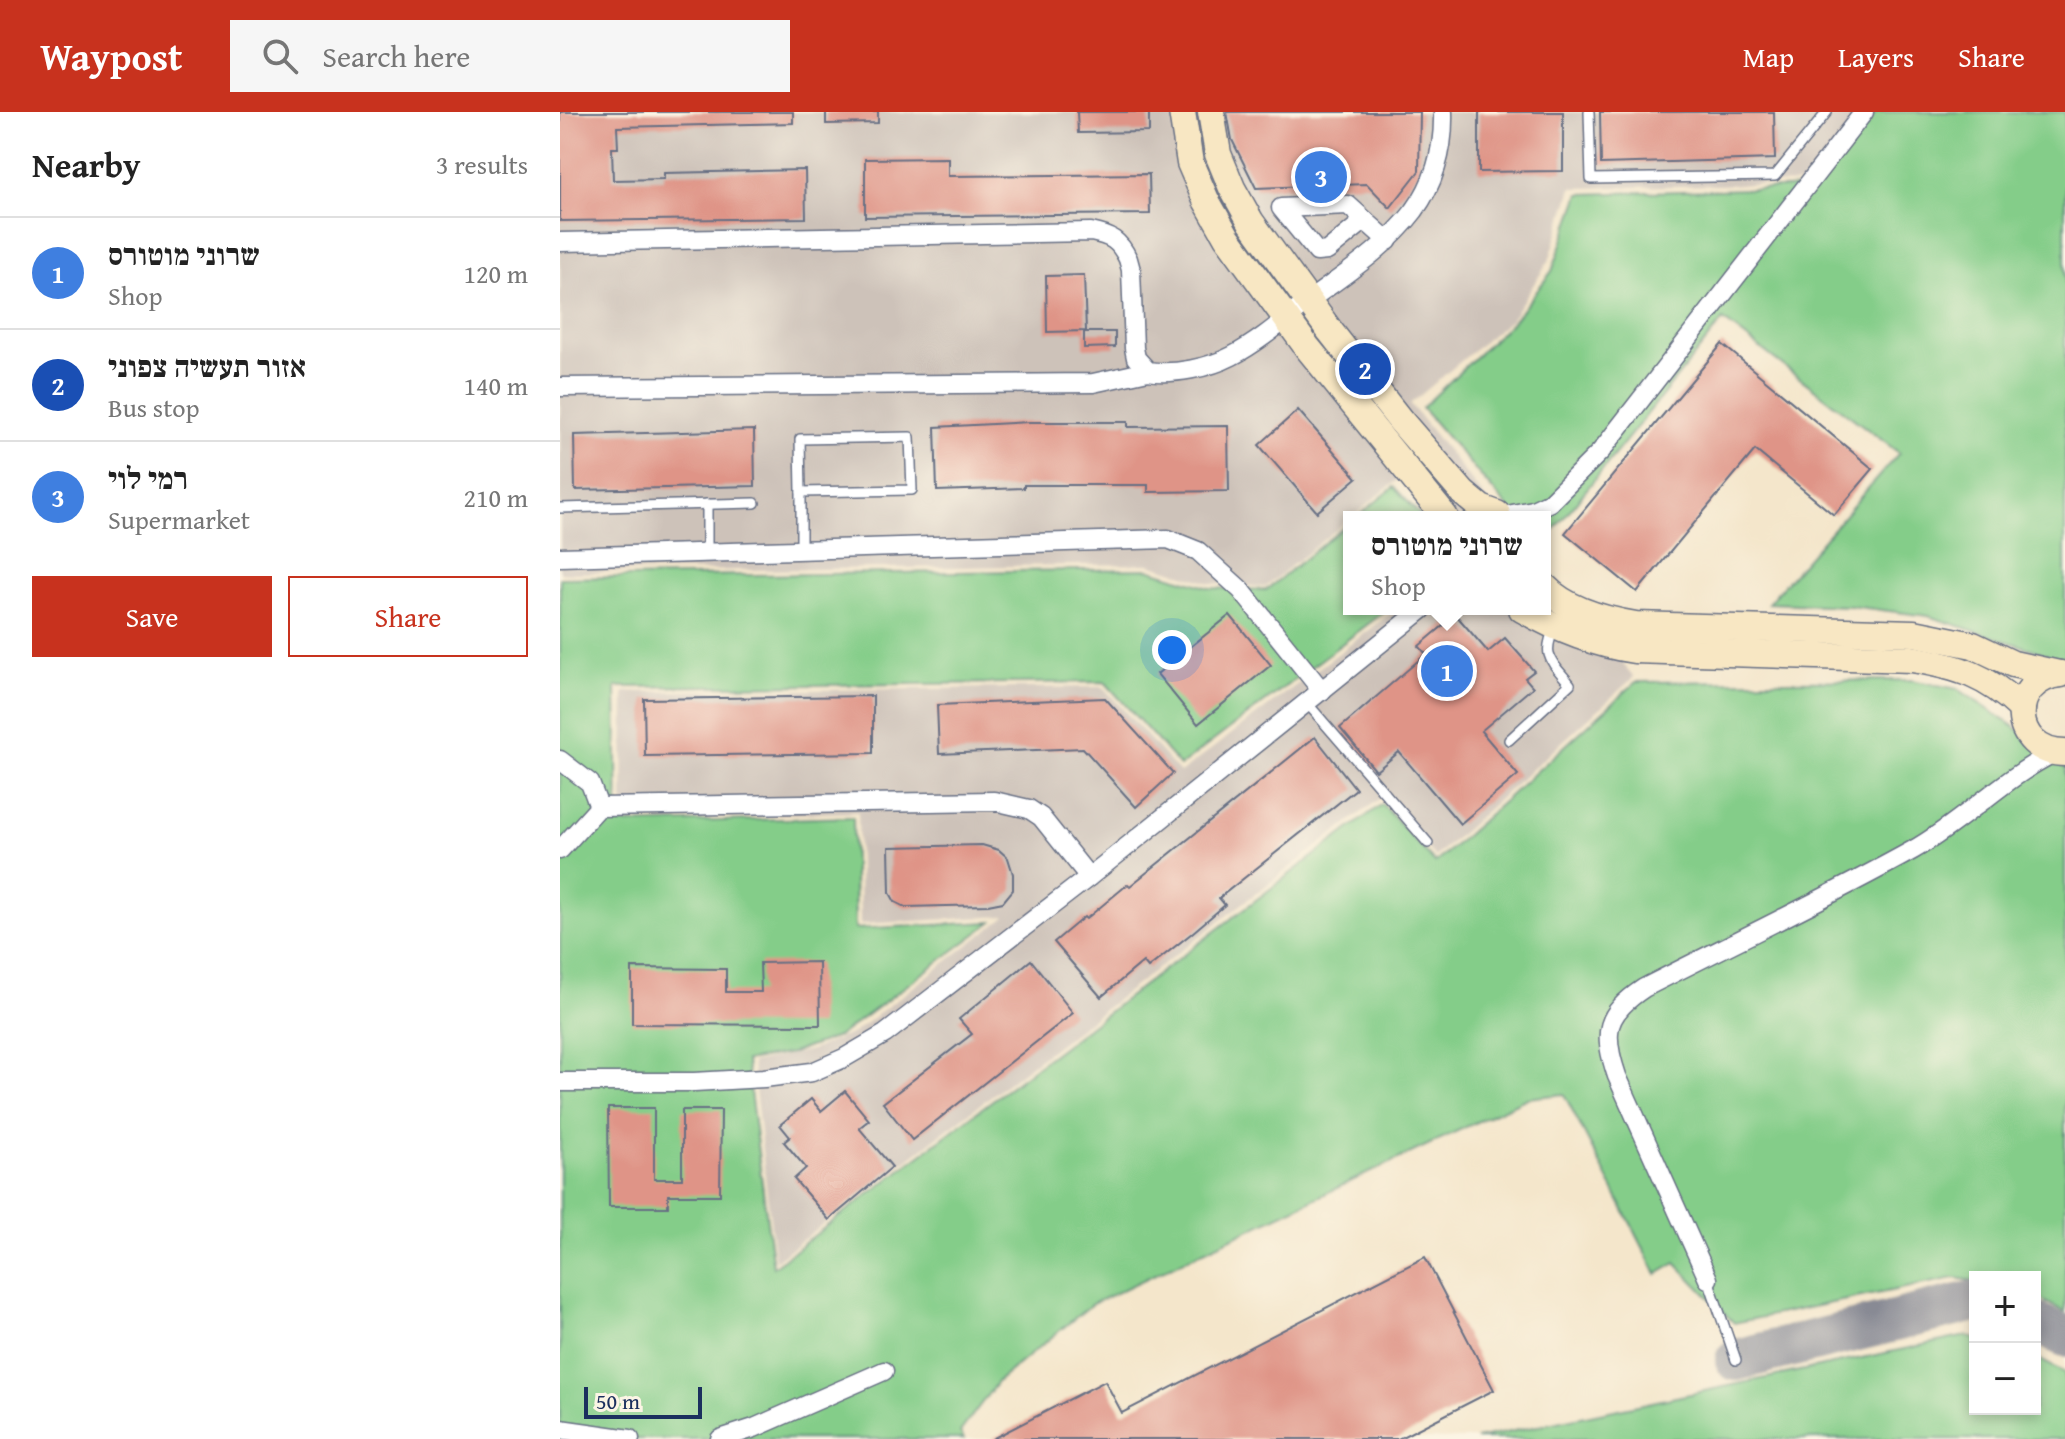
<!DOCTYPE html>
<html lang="en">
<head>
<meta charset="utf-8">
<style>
	:root { --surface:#fff; --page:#f6f6f6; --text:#222; --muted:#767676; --line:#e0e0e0; --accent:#c8321e }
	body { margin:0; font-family:"Gentium Book Plus","Frank Ruhl Libre",serif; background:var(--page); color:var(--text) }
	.controls { position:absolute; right:24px; bottom:24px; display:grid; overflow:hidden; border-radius:0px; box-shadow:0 4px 12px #0003 }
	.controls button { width:72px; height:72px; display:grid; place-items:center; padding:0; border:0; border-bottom:2px solid var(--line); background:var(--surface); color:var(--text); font:40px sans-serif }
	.scale { position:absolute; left:24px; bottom:20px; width:118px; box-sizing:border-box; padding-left:8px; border:4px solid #1b2f5e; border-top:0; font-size:22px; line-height:28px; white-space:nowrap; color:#1b2f5e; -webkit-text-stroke:6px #fcf5e5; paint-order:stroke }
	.you { position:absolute; left:612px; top:538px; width:28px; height:28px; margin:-20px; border:6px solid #fff; border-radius:50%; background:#1a73e8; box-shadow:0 0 0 12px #1a73e833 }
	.badge { display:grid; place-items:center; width:52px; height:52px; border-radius:50%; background:var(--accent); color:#fff; font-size:26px; font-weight:700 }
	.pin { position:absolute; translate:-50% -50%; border:4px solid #fff; box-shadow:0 2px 8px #0006 }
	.popup { position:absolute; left:783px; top:399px; width:208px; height:104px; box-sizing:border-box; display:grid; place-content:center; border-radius:0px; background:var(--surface); filter:drop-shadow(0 2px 6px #0005); font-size:26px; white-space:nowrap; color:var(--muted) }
	.popup b { font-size:30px; color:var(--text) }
	.popup::after { content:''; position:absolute; left:50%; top:100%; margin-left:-16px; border:16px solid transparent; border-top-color:var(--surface) }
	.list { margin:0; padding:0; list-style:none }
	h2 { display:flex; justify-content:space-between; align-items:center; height:104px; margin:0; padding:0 32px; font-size:34px }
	h2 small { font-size:26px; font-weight:400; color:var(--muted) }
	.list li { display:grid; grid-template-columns:52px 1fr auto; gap:24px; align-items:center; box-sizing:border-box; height:112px; padding:0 32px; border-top:2px solid var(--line) }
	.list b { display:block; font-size:30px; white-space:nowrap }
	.list p { margin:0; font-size:26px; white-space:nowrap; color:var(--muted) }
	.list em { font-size:26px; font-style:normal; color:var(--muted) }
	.actions { display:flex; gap:16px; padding:24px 32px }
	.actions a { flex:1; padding:18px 0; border:2px solid var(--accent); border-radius:0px; text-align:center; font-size:28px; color:var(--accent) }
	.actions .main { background:var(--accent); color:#fff }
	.icon { flex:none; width:44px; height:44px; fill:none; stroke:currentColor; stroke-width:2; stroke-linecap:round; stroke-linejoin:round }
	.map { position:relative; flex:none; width:1505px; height:1327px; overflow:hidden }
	header { display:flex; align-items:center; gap:48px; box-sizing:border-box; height:112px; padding:0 40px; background:var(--accent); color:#fff }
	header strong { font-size:38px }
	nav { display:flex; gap:44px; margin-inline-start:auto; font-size:28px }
	.search { width:560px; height:72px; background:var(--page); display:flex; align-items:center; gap:20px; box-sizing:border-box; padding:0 28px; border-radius:0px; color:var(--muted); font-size:30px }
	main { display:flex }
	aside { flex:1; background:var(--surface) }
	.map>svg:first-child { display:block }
	.industrial { fill:#cdc2b9 }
	.green { fill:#84cd89; stroke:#507e74; stroke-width:2 }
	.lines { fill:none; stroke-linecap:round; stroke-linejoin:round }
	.taxiway { stroke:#888a94; stroke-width:42 }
	.building { fill:#df9487 }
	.lane-casing { stroke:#676f84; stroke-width:12 }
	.street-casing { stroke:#676f84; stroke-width:21 }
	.secondary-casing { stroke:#676f84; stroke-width:29 }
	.lane { stroke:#fff; stroke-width:9 }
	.street { stroke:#fff; stroke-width:18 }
	.secondary { stroke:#f8e7c3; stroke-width:26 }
</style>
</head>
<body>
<header>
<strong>Waypost</strong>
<div class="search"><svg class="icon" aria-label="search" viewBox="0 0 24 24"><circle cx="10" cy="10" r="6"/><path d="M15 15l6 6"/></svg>Search here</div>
<nav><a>Map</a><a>Layers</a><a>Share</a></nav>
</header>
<main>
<aside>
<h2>Nearby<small>3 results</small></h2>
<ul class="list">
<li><span class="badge" style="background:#3f7fe0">1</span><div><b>שרוני מוטורס</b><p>Shop</p></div><em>120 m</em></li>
<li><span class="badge" style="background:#1a4fb4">2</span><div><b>אזור תעשיה צפוני</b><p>Bus stop</p></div><em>140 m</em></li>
<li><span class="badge" style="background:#3f7fe0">3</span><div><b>רמי לוי</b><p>Supermarket</p></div><em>210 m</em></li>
</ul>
<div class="actions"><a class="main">Save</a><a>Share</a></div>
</aside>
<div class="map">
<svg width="1505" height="1327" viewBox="0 0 1505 1327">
	<rect width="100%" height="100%" fill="#fcf5e5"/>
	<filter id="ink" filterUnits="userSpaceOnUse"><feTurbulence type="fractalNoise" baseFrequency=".0125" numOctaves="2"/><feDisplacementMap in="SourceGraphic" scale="16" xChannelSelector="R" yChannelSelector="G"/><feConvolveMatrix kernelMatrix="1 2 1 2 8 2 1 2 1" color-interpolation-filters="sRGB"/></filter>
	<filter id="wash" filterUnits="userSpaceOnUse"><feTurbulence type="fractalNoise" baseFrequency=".006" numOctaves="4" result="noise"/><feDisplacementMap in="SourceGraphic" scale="32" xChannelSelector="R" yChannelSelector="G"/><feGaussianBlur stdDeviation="1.8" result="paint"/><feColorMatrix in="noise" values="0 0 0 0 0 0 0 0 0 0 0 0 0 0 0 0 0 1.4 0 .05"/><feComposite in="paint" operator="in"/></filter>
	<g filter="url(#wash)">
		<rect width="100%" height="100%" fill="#f4e6cb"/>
		<g class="industrial">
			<polygon points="0,0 1313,0 1256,71 1012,76 989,149 951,207 850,292 940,405 867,405 840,366 705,475 650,471 589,452 0,461"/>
			<polygon points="985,461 1074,565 875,745 822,685 215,1149 192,951 252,938 293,921 446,804 300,812 298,700 63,707 64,580 543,575 620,661 837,497 985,497"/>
		</g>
		<g class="green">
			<polygon points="1317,0 1505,0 1505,550 1487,542 1368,504 1290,494 1208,491 1339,341 1163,208 985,429 985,405 956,405 862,296 954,208 992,159 1020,82 1257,75"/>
			<polygon points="834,375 862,405 797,405"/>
			<polygon points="789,411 789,497 828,497 620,654 545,570 56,575 58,712 293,705 295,817 432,810 277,925 232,941 186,949 213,1155 822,692 875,751 1076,570 1351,568 1398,577 1505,649 1505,1200 1475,1185 1475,1165 1415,1165 1415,1169 1394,1166 1174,1211 1116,1151 1097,1162 1004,982 967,986 532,1192 438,1269 400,1320 404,1327 0,1327 0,466 588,457 650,476 706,478"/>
			<polygon points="1406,1224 1415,1227 1415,1297 1475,1297 1475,1245 1505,1261 1505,1327 916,1327"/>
		</g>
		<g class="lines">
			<g class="taxiway">
				<polyline points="1475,1211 1505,1224"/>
				<polyline points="1176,1248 1415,1189"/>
			</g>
		</g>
		<g id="blocks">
			<g class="building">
				<polygon points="0,0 233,0 233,11 57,15 58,36 52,36 53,68 104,67 104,61 245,58 246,106 0,109"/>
				<polygon points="266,0 318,0 318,11 266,12"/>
				<polygon points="517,0 589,0 589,20 518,21"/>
				<polygon points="667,0 860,0 859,59 830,96 807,72 696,76 672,28"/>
				<polygon points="919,0 1003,0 1003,59 919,60"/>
				<polygon points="1040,0 1214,0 1215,47 1041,52"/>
				<polygon points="388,46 388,64 589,62 590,102 305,105 305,47"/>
				<polygon points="524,163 526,219 487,220 486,164"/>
				<polygon points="524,220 555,220 555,235 524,236"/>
				<polygon points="1162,232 1313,357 1274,403 1195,338 1077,480 1005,421"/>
				<polygon points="738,298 797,366 757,400 699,333"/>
				<polygon points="470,310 568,310 568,315 668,314 669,379 588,380 588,373 464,373 464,376 377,379 375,315"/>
				<polygon points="194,318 195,374 15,378 14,323"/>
				<polygon points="670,503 711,553 638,612 597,562"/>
				<polygon points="896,503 928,540 945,526 974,559 965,566 973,575 921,619 958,663 900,712 839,640 816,659 780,616 866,542 859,534"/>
				<polygon points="313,584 313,641 85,644 84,587"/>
				<polygon points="545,586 613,661 576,695 523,636 379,642 377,593"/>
				<polygon points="755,625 796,677 659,786 665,793 632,821 588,856 583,850 541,885 494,830 524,805 526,807 568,772 570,774"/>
				<polygon points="422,733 439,738 448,746 453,762 453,778 443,790 428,793 345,795 335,790 330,781 329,735"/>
				<polygon points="471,848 513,901 352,1028 323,991 412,922 399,907"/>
				<polygon points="259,850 260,913 72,912 72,856 166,857 166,880 201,880 200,851"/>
				<polygon points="285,979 309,1008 299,1016 332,1055 269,1108 234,1067 246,1056 224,1030 230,1025 220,1013 251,987 261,999"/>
				<polygon points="48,996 94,996 94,1067 122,1067 122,998 161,998 160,1083 108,1083 108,1095 49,1095"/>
				<polygon points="865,1145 934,1278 838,1327 432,1327 545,1269 562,1301"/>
			</g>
		</g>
	</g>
	<g filter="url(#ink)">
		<use href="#blocks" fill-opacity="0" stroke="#676f84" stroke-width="2"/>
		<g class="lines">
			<g class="lane-casing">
				<g id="lane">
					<polyline points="1029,0 1031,67 1215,64 1267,0"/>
					<polygon points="350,325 352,378 241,380 240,327"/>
					<polyline points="241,380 241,438"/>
					<polyline points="0,396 195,391"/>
					<polyline points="147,440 147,392"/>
					<polyline points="747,591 868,731"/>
					<path d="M949,628L1010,572C991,549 981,544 995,515"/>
					<polyline points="1148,1167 1176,1248"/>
				</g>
			</g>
			<g class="street-casing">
				<g id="street">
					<polyline points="805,108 767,139 757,140 721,96 788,93 828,129"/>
					<path d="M0,130L531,120C551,124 559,128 568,147L571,158L574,236L576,246L588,259C613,263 649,256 672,244C699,230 723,209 747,190C785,162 825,137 854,99C875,70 884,35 883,0"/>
					<polyline points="0,275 533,271 588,259"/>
					<polyline points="942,404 973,398 990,390 1041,339 1304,0"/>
					<polyline points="0,445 608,427 638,439 681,478 762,579"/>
					<polyline points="0,648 30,671 39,695"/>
					<polyline points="0,738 39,695 434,689 469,697 481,705 529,765"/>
					<polyline points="0,970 134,970 204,966 252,960 284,946 325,922 529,765 863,497"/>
					<path d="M1148,1167L1057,964C1042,920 1045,902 1084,876C1174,830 1265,787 1353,738C1403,710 1443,666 1494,641"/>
					<polyline points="0,1317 70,1327"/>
					<polyline points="160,1327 194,1316 324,1259"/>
				</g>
			</g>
			<g class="secondary-casing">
				<g id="secondary">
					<polyline points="622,0 630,51 646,88 667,125 747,235 885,405"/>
					<polyline points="651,0 658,42 672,76 691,110 770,219 840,308 903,381 921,396 937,402"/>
					<path d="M985,475C1008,499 1045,508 1076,513L1354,521L1413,533L1453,552L1499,562"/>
					<path d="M962,497C997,517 1034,532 1074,538L1352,547C1399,555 1426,563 1462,597"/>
					<path d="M1501,562C1446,567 1450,641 1505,641"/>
				</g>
			</g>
			<use href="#lane" class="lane"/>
			<use href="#street" class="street"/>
			<use href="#secondary" class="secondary"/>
		</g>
	</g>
</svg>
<div class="controls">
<button>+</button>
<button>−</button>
</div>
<div class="scale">50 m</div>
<div class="you"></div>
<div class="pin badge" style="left:887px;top:559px;background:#3f7fe0">1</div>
<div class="popup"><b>שרוני מוטורס</b>Shop</div>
<div class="pin badge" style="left:805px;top:257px;background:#1a4fb4">2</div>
<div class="pin badge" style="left:761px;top:65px;background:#3f7fe0">3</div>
</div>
</main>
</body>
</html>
